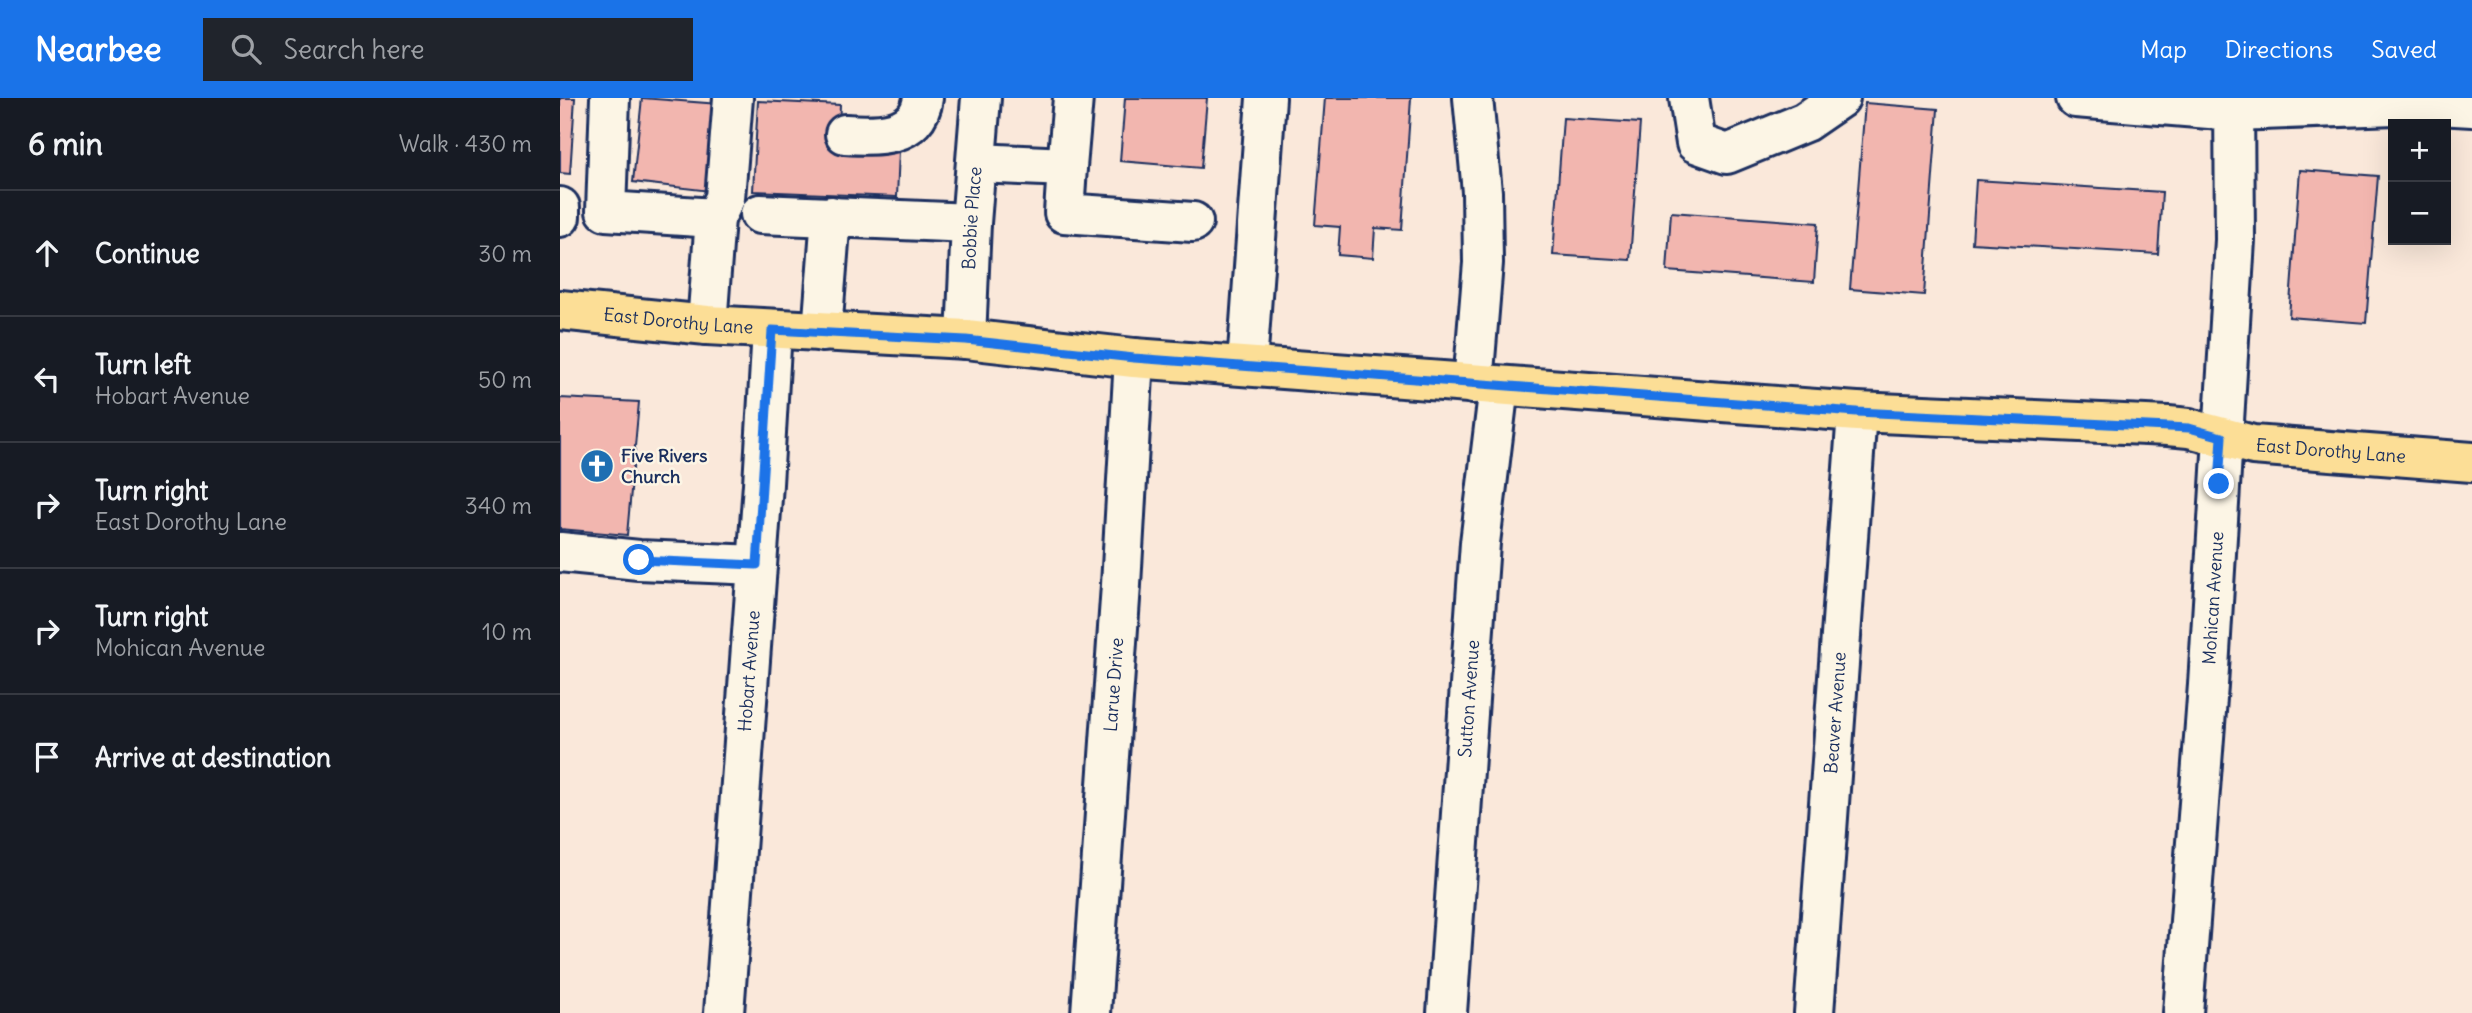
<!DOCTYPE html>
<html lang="en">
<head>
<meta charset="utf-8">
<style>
	:root { --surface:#171b24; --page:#20242c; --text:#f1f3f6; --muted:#9ea1a6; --line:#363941; --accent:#1a73e8 }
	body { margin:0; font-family:Delius,sans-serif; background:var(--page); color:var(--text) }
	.controls { position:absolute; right:21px; top:21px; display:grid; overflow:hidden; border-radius:0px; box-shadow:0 7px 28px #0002 }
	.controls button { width:63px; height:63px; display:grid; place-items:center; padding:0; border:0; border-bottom:2px solid var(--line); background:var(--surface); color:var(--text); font:35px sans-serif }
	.stop { position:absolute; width:21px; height:21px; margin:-16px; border:5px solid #1a73e8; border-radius:50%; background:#fff }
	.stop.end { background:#1a73e8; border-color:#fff; box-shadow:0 2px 7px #0008 }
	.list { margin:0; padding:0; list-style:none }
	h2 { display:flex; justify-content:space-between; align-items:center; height:91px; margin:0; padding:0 28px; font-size:30px }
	h2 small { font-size:23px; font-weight:400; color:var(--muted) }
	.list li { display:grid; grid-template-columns:46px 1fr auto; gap:21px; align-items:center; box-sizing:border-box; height:126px; padding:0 28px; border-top:2px solid var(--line) }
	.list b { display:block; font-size:26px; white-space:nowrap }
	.list p { margin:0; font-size:23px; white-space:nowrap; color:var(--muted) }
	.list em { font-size:23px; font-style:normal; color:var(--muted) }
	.icon { flex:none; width:38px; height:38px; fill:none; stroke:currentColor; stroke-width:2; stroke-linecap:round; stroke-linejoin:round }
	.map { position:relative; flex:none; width:1912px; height:915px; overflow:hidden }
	header { display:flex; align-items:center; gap:42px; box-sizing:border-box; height:98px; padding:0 35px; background:var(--accent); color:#fff }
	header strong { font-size:33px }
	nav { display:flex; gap:38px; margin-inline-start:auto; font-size:24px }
	.search { width:490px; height:63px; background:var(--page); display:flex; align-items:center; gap:18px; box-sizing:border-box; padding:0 24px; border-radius:0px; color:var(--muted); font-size:26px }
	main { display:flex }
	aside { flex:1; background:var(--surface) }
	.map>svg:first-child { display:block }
	.building { fill:#f2b6af; stroke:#1b2f5e; stroke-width:2 }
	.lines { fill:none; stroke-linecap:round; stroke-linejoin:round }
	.minor-casing { stroke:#1b2f5e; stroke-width:44 }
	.major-casing { stroke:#1b2f5e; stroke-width:44 }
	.minor { stroke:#fcf5e5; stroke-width:38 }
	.major { stroke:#fcde96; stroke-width:38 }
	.route { stroke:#1a73e8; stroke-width:9 }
	.labels { text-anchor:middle; stroke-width:5; stroke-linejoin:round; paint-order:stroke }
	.street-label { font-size:18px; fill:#1b2f5e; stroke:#fcf5e5 }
	.poi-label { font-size:18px; font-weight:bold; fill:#1b2f5e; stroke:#fcf5e5; text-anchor:start }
</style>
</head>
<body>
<header>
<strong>Nearbee</strong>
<div class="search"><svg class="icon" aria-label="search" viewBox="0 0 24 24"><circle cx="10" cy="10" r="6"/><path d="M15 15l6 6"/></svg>Search here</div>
<nav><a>Map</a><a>Directions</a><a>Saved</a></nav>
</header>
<main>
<aside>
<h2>6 min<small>Walk · 430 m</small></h2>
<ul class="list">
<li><svg class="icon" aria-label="ahead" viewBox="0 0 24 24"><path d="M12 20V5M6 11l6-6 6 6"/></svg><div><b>Continue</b></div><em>30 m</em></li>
<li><svg class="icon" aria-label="left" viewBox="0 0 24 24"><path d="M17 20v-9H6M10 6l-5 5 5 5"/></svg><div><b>Turn left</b><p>Hobart Avenue</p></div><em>50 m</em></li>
<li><svg class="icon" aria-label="right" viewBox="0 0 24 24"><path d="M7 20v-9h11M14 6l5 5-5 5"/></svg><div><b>Turn right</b><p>East Dorothy Lane</p></div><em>340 m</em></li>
<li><svg class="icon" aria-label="right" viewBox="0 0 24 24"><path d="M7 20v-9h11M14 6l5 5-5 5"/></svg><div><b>Turn right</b><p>Mohican Avenue</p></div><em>10 m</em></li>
<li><svg class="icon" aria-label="arrive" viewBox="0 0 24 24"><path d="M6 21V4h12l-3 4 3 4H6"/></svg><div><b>Arrive at destination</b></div></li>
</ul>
</aside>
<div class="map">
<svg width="1912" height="915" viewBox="0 0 1912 915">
	<rect width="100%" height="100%" fill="#fae8da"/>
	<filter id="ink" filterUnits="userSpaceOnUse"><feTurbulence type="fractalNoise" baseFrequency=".0143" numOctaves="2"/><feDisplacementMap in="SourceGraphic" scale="14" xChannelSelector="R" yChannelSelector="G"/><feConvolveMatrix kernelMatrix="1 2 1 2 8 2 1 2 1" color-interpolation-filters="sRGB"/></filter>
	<g filter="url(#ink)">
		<g class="building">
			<polygon points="0,0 15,0 10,76 0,75"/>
			<polygon points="82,0 159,6 150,93 73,84"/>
			<polygon points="565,0 647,0 641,70 560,63"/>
			<polygon points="765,0 851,0 842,132 815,130 813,160 778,157 780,129 755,127"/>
			<polygon points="198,3 280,7 278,50 339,53 337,99 193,93"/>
			<polygon points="1305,5 1378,11 1364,197 1290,191"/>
			<polygon points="1003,20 1080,25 1070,162 993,157"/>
			<polygon points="1740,72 1818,78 1806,225 1729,219"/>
			<polygon points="1416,82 1602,94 1598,156 1412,145"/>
			<polygon points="1111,114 1258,125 1254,184 1107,173"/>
			<polygon points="0,300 79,304 67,437 0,431"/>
		</g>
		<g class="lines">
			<g class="minor-casing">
				<g id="minor">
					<polyline points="50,0 46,113 155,120 165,100 173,0"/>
					<polyline points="1129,0 1136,45 1167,56 1245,24 1280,0"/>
					<polyline points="1516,0 1674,13 1862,6 1912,9"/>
					<path d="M285,36C315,38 358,40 363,0"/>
					<polyline points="417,65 507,69 513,0"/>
					<polyline points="507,69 504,115 633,124"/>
					<polyline points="0,109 0,119"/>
					<polyline points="200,116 411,125"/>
					<polyline points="147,227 155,120"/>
					<polyline points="262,234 271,118"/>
					<path id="s1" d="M406,241L411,125L421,0"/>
					<polyline points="687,268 706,0"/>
					<polyline points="913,286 923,165 922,94 913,0"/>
					<polyline points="0,454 79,462 197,467"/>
					<path id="s2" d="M164,915L203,386L212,232"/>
					<path id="s3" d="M531,915L561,487L574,260"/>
					<path id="s4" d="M887,915L920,445L939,288"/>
					<path id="s5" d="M1254,915L1297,314"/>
					<path id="s6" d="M1623,915L1648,587L1675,142L1674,0"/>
				</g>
			</g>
			<g class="major-casing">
				<g id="major">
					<path id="s7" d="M0,212L147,227L406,241L574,260L1297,314L1608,328L1629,330L1693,347L1912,364"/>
				</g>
			</g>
			<use href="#minor" class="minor"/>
			<use href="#major" class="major"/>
		</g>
	</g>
	<g class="lines" filter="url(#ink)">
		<polyline class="route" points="79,462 197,467 212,232 406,242 574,260 1297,314 1629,330 1662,339 1659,386"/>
	</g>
	<defs>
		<g id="church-disc" transform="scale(1.75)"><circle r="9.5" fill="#1f6fb2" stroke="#fcf5e5"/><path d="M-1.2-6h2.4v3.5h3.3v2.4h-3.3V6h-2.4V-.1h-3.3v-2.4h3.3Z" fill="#fff"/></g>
	</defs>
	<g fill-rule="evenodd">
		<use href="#church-disc" x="37" y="368"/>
	</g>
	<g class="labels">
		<g class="street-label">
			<text dy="6" stroke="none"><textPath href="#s1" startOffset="121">Bobbie Place</textPath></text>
			<text dy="6" stroke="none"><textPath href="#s7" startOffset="119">East Dorothy Lane</textPath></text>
			<text dy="6" stroke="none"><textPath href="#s7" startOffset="1778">East Dorothy Lane</textPath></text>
			<text dy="6" stroke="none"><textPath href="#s6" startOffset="416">Mohican Avenue</textPath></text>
			<text dy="6" stroke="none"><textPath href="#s2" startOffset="343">Hobart Avenue</textPath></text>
			<text dy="6" stroke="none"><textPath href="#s3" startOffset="329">Larue Drive</textPath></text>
			<text dy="6" stroke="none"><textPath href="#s4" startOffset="315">Sutton Avenue</textPath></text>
			<text dy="6" stroke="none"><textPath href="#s5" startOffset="301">Beaver Avenue</textPath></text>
		</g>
		<g class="poi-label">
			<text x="61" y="364">Five Rivers<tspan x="61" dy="21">Church</tspan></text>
		</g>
	</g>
</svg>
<div class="controls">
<button>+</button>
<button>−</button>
</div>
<div class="stop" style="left:79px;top:462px"></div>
<div class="stop end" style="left:1659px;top:386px"></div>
</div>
</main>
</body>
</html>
